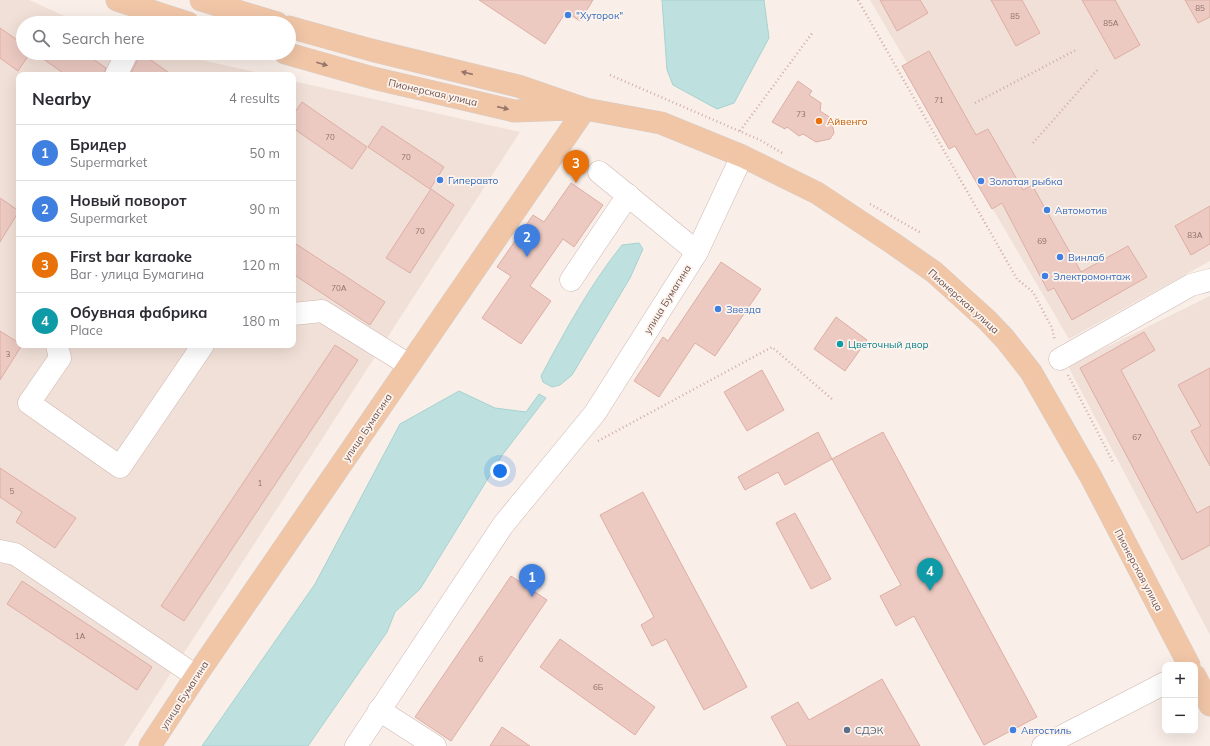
<!DOCTYPE html>
<html lang="en">
<head>
<meta charset="utf-8">
<style>
	:root { --surface:#fff; --page:#f2f2f3; --text:#2b2b33; --muted:#7c7c81; --line:#e1e1e2; --accent:#ea580c }
	body { margin:0; font-family:Mulish,sans-serif; background:var(--page); color:var(--text) }
	.controls { position:absolute; right:12px; bottom:12px; display:grid; overflow:hidden; border-radius:8px; box-shadow:0 4px 16px #0002 }
	.controls button { width:36px; height:36px; display:grid; place-items:center; padding:0; border:0; border-bottom:1px solid var(--line); background:var(--surface); color:var(--text); font:20px sans-serif }
	.you { position:absolute; left:500px; top:471px; width:14px; height:14px; margin:-10px; border:3px solid #fff; border-radius:50%; background:#1a73e8; box-shadow:0 0 0 6px #1a73e833 }
	.badge { display:grid; place-items:center; width:26px; height:26px; border-radius:50%; background:var(--accent); color:#fff; font-size:13px; font-weight:700 }
	.pin { position:absolute; translate:-50% -33px; filter:drop-shadow(0 1px 2px #0008) }
	.pin::after { content:''; position:absolute; top:21px; width:14px; height:12px; background:inherit; clip-path:polygon(0 0,100% 0,50% 100%) }
	.list { margin:0; padding:0; list-style:none }
	h2 { display:flex; justify-content:space-between; align-items:center; height:52px; margin:0; padding:0 16px; font-size:17px }
	h2 small { font-size:13px; font-weight:400; color:var(--muted) }
	.list li { display:grid; grid-template-columns:26px 1fr auto; gap:12px; align-items:center; box-sizing:border-box; height:56px; padding:0 16px; border-top:1px solid var(--line) }
	.list b { display:block; font-size:15px; white-space:nowrap }
	.list p { margin:0; font-size:13px; white-space:nowrap; color:var(--muted) }
	.list em { font-size:13px; font-style:normal; color:var(--muted) }
	.icon { flex:none; width:22px; height:22px; fill:none; stroke:currentColor; stroke-width:2; stroke-linecap:round; stroke-linejoin:round }
	.map { position:relative; flex:none; width:1210px; height:746px; overflow:hidden }
	.search { position:absolute; background:var(--surface); box-shadow:0 4px 16px #0002; left:16px; top:16px; width:280px; height:44px; display:flex; align-items:center; gap:10px; box-sizing:border-box; padding:0 14px; border-radius:22px; color:var(--muted); font-size:15px }
	.panel { position:absolute; background:var(--surface); box-shadow:0 4px 16px #0002; left:16px; top:72px; width:280px; height:276px; border-radius:8px }
	.map>svg:first-child { display:block }
	.residential { fill:#f1e0d7 }
	.water { fill:#bee1df; stroke:#a6d2d0 }
	.building { fill:#eccac2; stroke:#ddaea5 }
	.lines { fill:none; stroke-linecap:round; stroke-linejoin:round }
	.minor-casing { stroke:#cdb8b2; stroke-width:23 }
	.major-casing { stroke:#d4ccca; stroke-width:23 }
	.path { stroke:#d1ada5; stroke-width:2.5; stroke-dasharray:1 3; stroke-linecap:butt }
	.minor { stroke:#fff; stroke-width:22 }
	.major { stroke:#f1c6a7; stroke-width:22 }
	.oneway { fill:#977669 }
	.shop-dot { fill:#3f7fe0; stroke:#fdf4ee; stroke-width:1.5 }
	.food-dot { fill:#e8710a; stroke:#fdf4ee; stroke-width:1.5 }
	.culture-dot { fill:#0f9aa8; stroke:#fdf4ee; stroke-width:1.5 }
	.service-dot { fill:#5c6f8a; stroke:#fdf4ee; stroke-width:1.5 }
	.labels { text-anchor:middle; stroke-width:3.5; stroke-linejoin:round; paint-order:stroke }
	.number-label { font-size:8px; fill:#90726c }
	.shop-label { font-size:10px; fill:#366cbe; stroke:#fdf4ee; text-anchor:start }
	.street-label { font-size:10px; fill:#71544f; stroke:#fdf4ee }
	.food-label { font-size:10px; fill:#c56008; stroke:#fdf4ee; text-anchor:start }
	.culture-label { font-size:10px; fill:#0d838f; stroke:#fdf4ee; text-anchor:start }
	.service-label { font-size:10px; fill:#4e5e75; stroke:#fdf4ee; text-anchor:start }
</style>
</head>
<body>
<div class="map">
<svg width="1210" height="746" viewBox="0 0 1210 746">
	<rect width="100%" height="100%" fill="#faefe8"/>
	<g class="residential">
		<polygon points="0,0 29,0 80,23 23,23 23,53 170,53 268,75 19,75 19,345 293,345 293,81 520,132 124,746 0,746"/>
		<polygon points="870,0 1210,0 1210,261 1069,339"/>
		<polygon points="1210,296 1210,635 1068,366"/>
	</g>
	<g class="water">
		<polygon points="662,0 764,0 769,38 734,103 717,109 673,85 667,70"/>
		<path d="M639,243L643,249L630,278L572,375L560,385L552,387L543,382L541,376C565,331 590,285 622,245Z"/>
		<polygon points="459,391 495,408 526,412 539,394 546,398 503,454 420,589 395,612 387,632 308,746 202,746 315,584 400,424"/>
	</g>
	<g class="building">
		<polygon points="479,0 593,0 580,21 566,12 545,44"/>
		<polygon points="880,0 920,0 928,13 897,31"/>
		<polygon points="991,0 1022,0 1040,33 1016,46"/>
		<polygon points="1082,0 1115,0 1140,45 1115,59"/>
		<polygon points="1185,0 1210,0 1210,17 1198,23"/>
		<polygon points="0,28 23,44 23,53 30,53 18,71 0,58"/>
		<polygon points="929,51 976,135 988,129 1023,190 1032,185 1081,272 1128,246 1147,277 1072,320 1054,288 1048,291 1002,203 992,209 955,146 949,149 902,66"/>
		<polygon points="35,53 84,53 106,68 104,75 66,75"/>
		<polygon points="141,53 172,75 130,75"/>
		<polygon points="798,81 812,91 809,95 821,103 820,111 831,118 834,133 830,139 816,142 803,134 799,136 787,127 785,129 772,122"/>
		<polygon points="302,102 367,147 352,169 293,128 293,115"/>
		<polygon points="382,126 444,167 430,189 368,147"/>
		<polygon points="571,183 603,205 574,247 563,239 530,286 551,301 521,344 482,318 511,276 497,267 533,215 544,222"/>
		<polygon points="431,189 454,205 410,273 386,258"/>
		<polygon points="0,198 19,211 0,242"/>
		<polygon points="1210,206 1210,244 1191,255 1175,226"/>
		<polygon points="293,242 385,302 370,325 293,274"/>
		<polygon points="721,262 761,289 715,356 695,343 659,397 634,381 663,337 668,341"/>
		<polygon points="836,317 867,340 845,371 814,349"/>
		<polygon points="0,331 19,343 19,345 22,345 0,380"/>
		<polygon points="1144,332 1155,350 1121,370 1197,513 1210,506 1210,545 1182,560 1080,368"/>
		<polygon points="335,345 358,360 184,621 161,606"/>
		<polygon points="1210,368 1210,466 1191,431 1201,426 1178,385"/>
		<polygon points="762,370 784,410 747,431 724,392"/>
		<polygon points="818,432 832,459 785,485 778,472 745,490 738,477"/>
		<polygon points="883,432 1037,717 984,745 914,616 896,626 880,596 901,585 832,459"/>
		<polygon points="0,468 76,518 55,548 16,522 22,512 0,497"/>
		<polygon points="643,492 747,687 704,710 666,639 652,646 641,625 654,617 600,515"/>
		<polygon points="795,513 831,579 811,589 776,523"/>
		<polygon points="511,576 547,600 451,741 415,717"/>
		<polygon points="22,581 152,667 137,690 7,604"/>
		<polygon points="560,639 655,707 635,735 540,667"/>
		<polygon points="882,679 920,746 787,746 771,717 798,702 809,720"/>
		<polygon points="502,727 530,746 490,746"/>
	</g>
	<g class="lines">
		<g class="minor-casing">
			<g id="minor">
				<polyline points="116,75 127,53"/>
				<polyline points="599,172 697,252"/>
				<polyline points="571,280 628,195"/>
				<polyline points="293,314 322,311 409,365"/>
				<polyline points="57,345 60,358 29,403 120,467 203,345"/>
				<polyline points="1060,359 1191,285 1210,280"/>
				<polyline points="0,551 15,554 196,676"/>
				<polyline points="379,710 435,746"/>
				<polyline points="356,746 503,525 595,413 697,252 742,156"/>
				<polyline points="1043,746 1165,683"/>
			</g>
		</g>
		<g class="major-casing">
			<g id="major">
				<polyline points="117,0 188,23"/>
				<polyline points="201,0 277,23"/>
				<polyline points="289,27 371,50 518,86 585,109 661,123 742,156 817,193 891,242 934,272 987,320 1005,339 1031,372 1091,477 1189,665"/>
				<polyline points="285,53 373,78 514,111 571,109"/>
				<polyline points="1195,676 1210,705"/>
				<polyline points="150,746 196,676 585,109"/>
			</g>
		</g>
		<g class="path">
			<polyline points="858,0 1017,279 1033,292 1052,328 1055,341"/>
			<polyline points="610,75 760,140 784,154"/>
			<polyline points="975,103 1076,50"/>
			<polyline points="740,131 813,32"/>
			<polyline points="1033,143 1099,68"/>
			<polyline points="870,204 921,233"/>
			<polyline points="1068,375 1114,464"/>
			<polyline points="598,441 772,347 833,400"/>
		</g>
		<use href="#minor" class="minor"/>
		<use href="#major" class="major"/>
	</g>
	<defs><path id="oneway-solid" d="M-6-.8H1V-3.2L6.5 0L1 3.2V.8H-6Z"/></defs>
	<g class="oneway">
		<use href="#oneway-solid" transform="translate(322 64) rotate(16)"/>
		<use href="#oneway-solid" transform="translate(467 73) rotate(-167)"/>
		<use href="#oneway-solid" transform="translate(503 108) rotate(13)"/>
	</g>
	<g class="shop-dot">
		<circle cx="568" cy="15" r="4"/>
		<circle cx="440" cy="180" r="4"/>
		<circle cx="981" cy="181" r="4"/>
		<circle cx="1047" cy="210" r="4"/>
		<circle cx="1060" cy="257" r="4"/>
		<circle cx="1045" cy="276" r="4"/>
		<circle cx="718" cy="309" r="4"/>
		<circle cx="1013" cy="730" r="4"/>
	</g>
	<circle class="food-dot" cx="819" cy="121" r="4"/>
	<circle class="culture-dot" cx="840" cy="344" r="4"/>
	<circle class="service-dot" cx="847" cy="730" r="4"/>
	<g class="labels">
		<g class="number-label">
			<text x="1200" y="11">85</text>
			<text x="1015" y="19">85</text>
			<text x="1111" y="26">85А</text>
			<text x="939" y="103">71</text>
			<text x="801" y="117">73</text>
			<text x="330" y="140">70</text>
			<text x="406" y="160">70</text>
			<text x="420" y="234">70</text>
			<text x="1195" y="238">83А</text>
			<text x="1042" y="244">69</text>
			<text x="339" y="291">70А</text>
			<text x="8" y="357">3</text>
			<text x="1137" y="440">67</text>
			<text x="260" y="486">1</text>
			<text x="12" y="494">5</text>
			<text x="80" y="639">1А</text>
			<text x="481" y="662">6</text>
			<text x="598" y="690">6Б</text>
		</g>
		<g class="shop-label">
			<text x="576" y="19">"Хуторок"</text>
			<text x="448" y="184">Гиперавто</text>
			<text x="989" y="185">Золотая рыбка</text>
			<text x="1055" y="214">Автомотив</text>
			<text x="1068" y="261">Винлаб</text>
			<text x="1053" y="280">Электромонтаж</text>
			<text x="726" y="313">Звезда</text>
			<text x="1021" y="734">Автостиль</text>
		</g>
		<g class="street-label">
			<text transform="translate(433 92) rotate(13)" y="4">Пионерская улица</text>
			<text transform="translate(667 299) rotate(-58)" y="4">улица Бумагина</text>
			<text transform="translate(964 301) rotate(42)" y="4">Пионерская улица</text>
			<text transform="translate(367 427) rotate(-56)" y="4">улица Бумагина</text>
			<text transform="translate(1139 570) rotate(62)" y="4">Пионерская улица</text>
			<text transform="translate(184 695) rotate(-57)" y="4">улица Бумагина</text>
		</g>
		<g class="food-label">
			<text x="827" y="125">Айвенго</text>
		</g>
		<g class="culture-label">
			<text x="848" y="348">Цветочный двор</text>
		</g>
		<g class="service-label">
			<text x="855" y="734">СДЭК</text>
		</g>
	</g>
</svg>
<div class="controls">
<button>+</button>
<button>−</button>
</div>
<div class="you"></div>
<div class="pin badge" style="left:532px;top:597px;background:#3f7fe0">1</div>
<div class="pin badge" style="left:527px;top:257px;background:#3f7fe0">2</div>
<div class="pin badge" style="left:576px;top:183px;background:#e8710a">3</div>
<div class="pin badge" style="left:930px;top:591px;background:#0f9aa8">4</div>
<div class="search"><svg class="icon" aria-label="search" viewBox="0 0 24 24"><circle cx="10" cy="10" r="6"/><path d="M15 15l6 6"/></svg>Search here</div>
<section class="panel">
<h2>Nearby<small>4 results</small></h2>
<ul class="list">
<li><span class="badge" style="background:#3f7fe0">1</span><div><b>Бридер</b><p>Supermarket</p></div><em>50 m</em></li>
<li><span class="badge" style="background:#3f7fe0">2</span><div><b>Новый поворот</b><p>Supermarket</p></div><em>90 m</em></li>
<li><span class="badge" style="background:#e8710a">3</span><div><b>First bar karaoke</b><p>Bar · улица Бумагина</p></div><em>120 m</em></li>
<li><span class="badge" style="background:#0f9aa8">4</span><div><b>Обувная фабрика</b><p>Place</p></div><em>180 m</em></li>
</ul>
</section>
</div>
</body>
</html>
